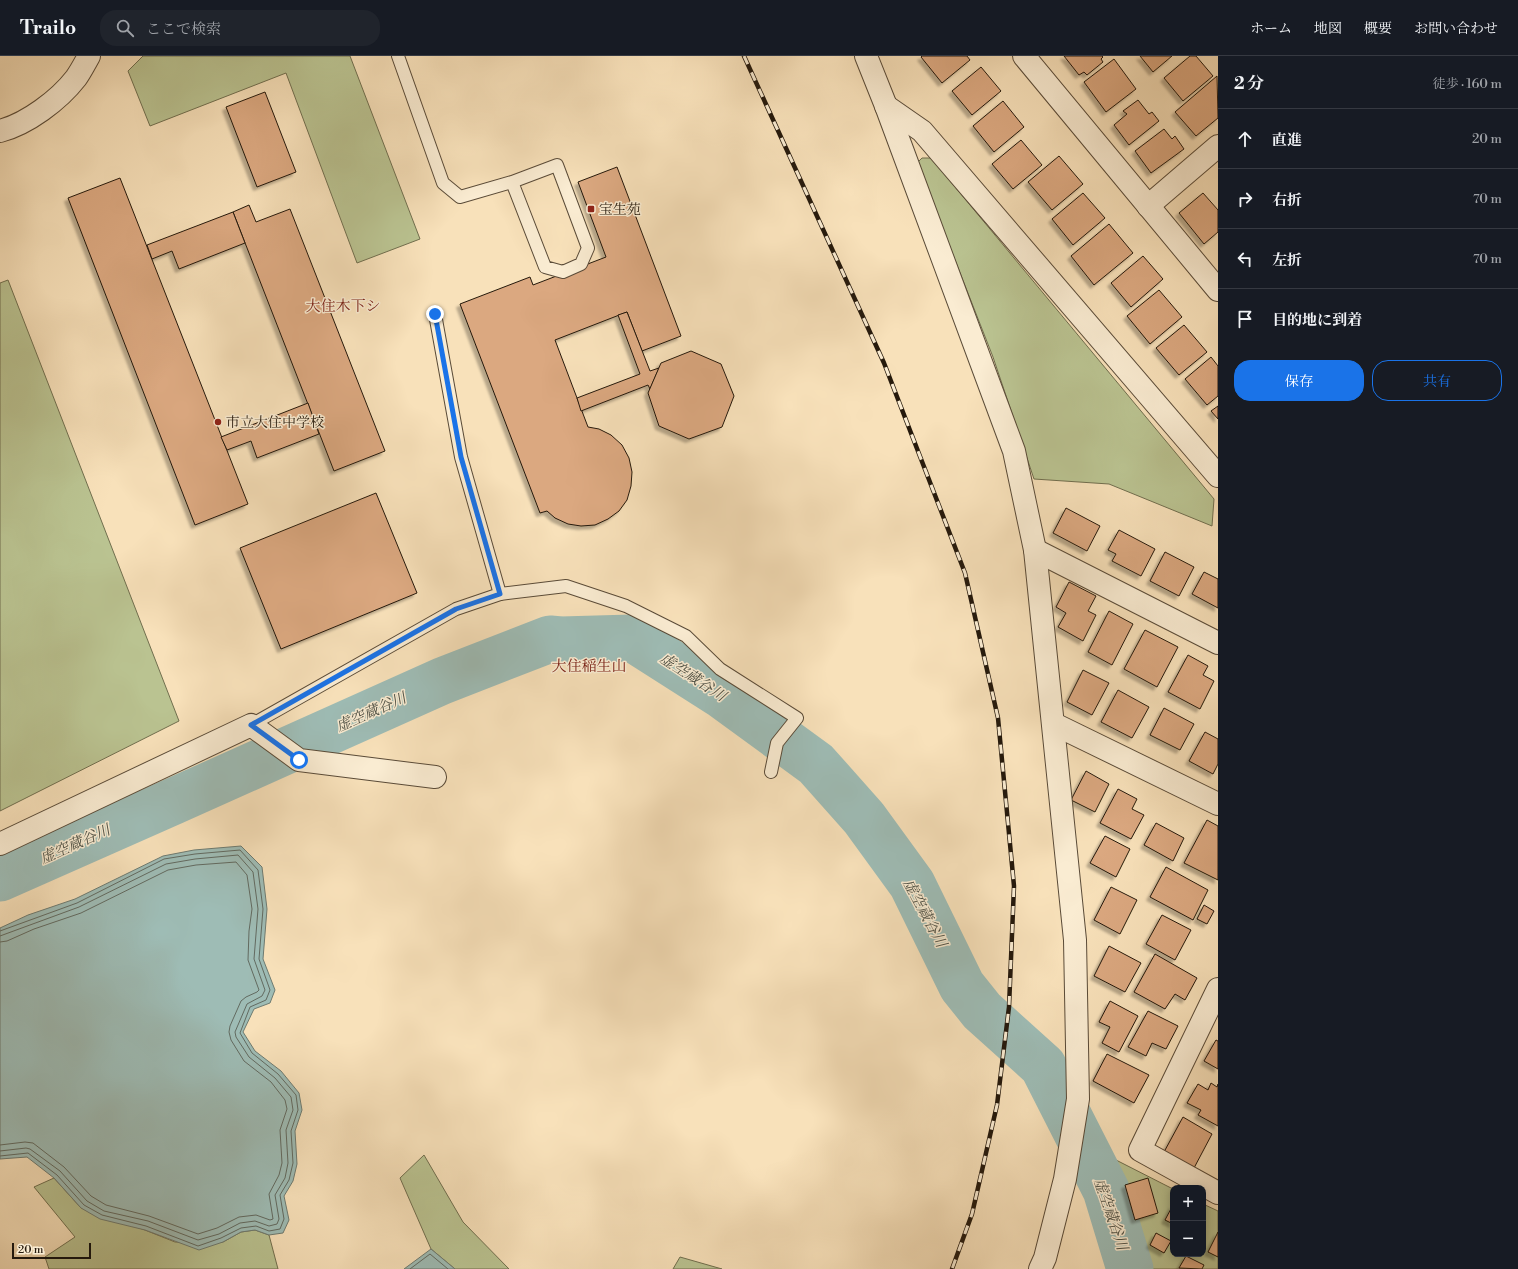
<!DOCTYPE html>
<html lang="ja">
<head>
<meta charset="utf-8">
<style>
	:root { --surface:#171b24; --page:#20242c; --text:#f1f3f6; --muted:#9ea1a6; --line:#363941; --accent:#1a73e8 }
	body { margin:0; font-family:"Libre Bodoni","Noto Serif JP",serif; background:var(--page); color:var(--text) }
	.controls { position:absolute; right:12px; bottom:12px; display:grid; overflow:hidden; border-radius:8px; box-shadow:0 2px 10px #0003 }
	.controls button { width:36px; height:36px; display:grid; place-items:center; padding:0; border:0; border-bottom:1px solid var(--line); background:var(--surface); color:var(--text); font:20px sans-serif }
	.scale { position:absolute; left:12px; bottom:10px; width:79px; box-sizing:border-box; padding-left:4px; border:2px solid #25190c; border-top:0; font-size:11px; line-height:14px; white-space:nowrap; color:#25190c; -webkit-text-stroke:3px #faecd2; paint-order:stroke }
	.stop { position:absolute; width:12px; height:12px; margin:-9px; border:3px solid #1a73e8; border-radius:50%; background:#fff }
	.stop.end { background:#1a73e8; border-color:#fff; box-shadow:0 1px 4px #0008 }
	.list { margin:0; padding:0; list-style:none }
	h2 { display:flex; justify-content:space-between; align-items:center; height:52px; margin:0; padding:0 16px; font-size:17px }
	h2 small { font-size:13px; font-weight:400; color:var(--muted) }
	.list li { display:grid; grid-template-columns:26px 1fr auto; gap:12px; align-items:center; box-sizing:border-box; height:60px; padding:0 16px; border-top:1px solid var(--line) }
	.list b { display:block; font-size:15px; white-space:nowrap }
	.list em { font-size:13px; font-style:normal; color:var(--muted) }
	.actions { display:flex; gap:8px; padding:12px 16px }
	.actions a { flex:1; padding:9px 0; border:1px solid var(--accent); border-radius:16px; text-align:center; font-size:14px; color:var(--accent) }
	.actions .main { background:var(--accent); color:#fff }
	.icon { flex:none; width:22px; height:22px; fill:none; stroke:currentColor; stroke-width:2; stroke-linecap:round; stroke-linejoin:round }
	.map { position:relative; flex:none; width:1218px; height:1213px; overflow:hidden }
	header { display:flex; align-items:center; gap:24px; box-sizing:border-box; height:56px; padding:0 20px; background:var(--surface); border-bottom:1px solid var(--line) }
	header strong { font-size:19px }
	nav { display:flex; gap:22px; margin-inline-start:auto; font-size:14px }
	.search { width:280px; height:36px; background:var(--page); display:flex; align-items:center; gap:10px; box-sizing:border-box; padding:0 14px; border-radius:16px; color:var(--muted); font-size:15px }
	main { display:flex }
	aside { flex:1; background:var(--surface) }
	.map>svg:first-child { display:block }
	.green { fill:#bac391; stroke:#706e4e }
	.water { fill:#9ebcb5; stroke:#6e7b71 }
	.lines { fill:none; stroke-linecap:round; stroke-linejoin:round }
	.shore { stroke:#626a60; stroke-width:1 }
	.river { stroke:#9ebcb5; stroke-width:47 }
	.building { fill:#dba880; stroke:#25190c; filter:url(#shadow) }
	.lane-casing { stroke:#5a4b38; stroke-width:14 }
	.street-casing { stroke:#5a4b38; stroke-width:24 }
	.lane { stroke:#faecd2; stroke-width:12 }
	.street { stroke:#faecd2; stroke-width:22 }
	.rail-casing { stroke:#25190c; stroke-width:4.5 }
	.rail { stroke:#faecd2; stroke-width:3; stroke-dasharray:9; stroke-linecap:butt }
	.route { stroke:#1a73e8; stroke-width:5 }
	.poi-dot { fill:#8f2418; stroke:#faecd2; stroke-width:1.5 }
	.labels { text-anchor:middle; stroke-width:3; stroke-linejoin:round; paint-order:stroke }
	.poi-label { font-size:14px; fill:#25190c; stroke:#faecd2; text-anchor:start }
	.neighbourhood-label { font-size:15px; fill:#7a1f14; stroke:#faecd2 }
	.water-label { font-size:15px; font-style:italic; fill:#4f5247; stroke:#faecd2 }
</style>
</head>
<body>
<header>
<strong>Trailo</strong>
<div class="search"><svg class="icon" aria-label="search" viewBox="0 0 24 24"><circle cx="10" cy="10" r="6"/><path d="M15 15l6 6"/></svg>ここで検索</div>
<nav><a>ホーム</a><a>地図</a><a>概要</a><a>お問い合わせ</a></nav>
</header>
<main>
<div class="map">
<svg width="1218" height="1213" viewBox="0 0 1218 1213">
	<defs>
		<filter id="shadow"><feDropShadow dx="-3.5" dy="3.5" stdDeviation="1" flood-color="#0004"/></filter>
	</defs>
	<rect width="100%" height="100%" fill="#f8e1ba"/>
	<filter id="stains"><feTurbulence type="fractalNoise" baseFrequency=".005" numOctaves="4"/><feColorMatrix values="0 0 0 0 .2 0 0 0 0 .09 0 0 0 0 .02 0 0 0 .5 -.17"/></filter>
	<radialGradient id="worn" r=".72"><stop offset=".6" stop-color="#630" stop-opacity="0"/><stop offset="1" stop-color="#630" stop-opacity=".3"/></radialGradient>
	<g class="green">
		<polygon points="143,0 350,0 420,183 357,207 286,17 150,70 128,15"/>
		<polygon points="922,102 931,102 1214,443 1212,470 1109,428 1034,423 993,301 917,107"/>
		<polygon points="8,224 179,665 0,755 0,227"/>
		<polygon points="424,1099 463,1166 509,1213 455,1213 431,1193 400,1122"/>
		<polygon points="1116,1104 1173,1133 1173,1198 1203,1198 1203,1148 1218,1155 1218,1213 1146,1213"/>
		<polygon points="54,1122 81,1152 145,1174 175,1186 223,1186 241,1176 255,1174 269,1179 278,1213 49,1213 45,1201 75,1181 34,1131"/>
		<polygon points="680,1201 722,1213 673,1213"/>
	</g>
	<g class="water">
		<polygon points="241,790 262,811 267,853 263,903 275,934 270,947 254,953 243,976 255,995 281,1015 299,1037 302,1054 295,1075 297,1108 293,1125 284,1140 289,1164 283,1177 269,1179 255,1174 241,1176 223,1186 199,1194 145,1174 100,1163 81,1152 54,1122 27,1101 0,1103 0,872 28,859 75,843 163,800 194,794"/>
		<polygon points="431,1193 455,1213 404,1213"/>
	</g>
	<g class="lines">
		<g class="shore">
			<polyline points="0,875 77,847 164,803 195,798 240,794 258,814 263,853 259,903 270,934 266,944 250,951 240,977 252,997 278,1018 296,1039 298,1054 291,1075 293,1107 289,1124 280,1139 284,1163 280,1173 269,1175 256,1170 241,1172 221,1182 198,1190 146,1170 102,1159 84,1149 57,1119 28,1097 0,1100"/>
			<polyline points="0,880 79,851 166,808 195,803 238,799 253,816 258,853 254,903 265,934 262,940 247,948 235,976 236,981 249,1001 275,1022 291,1041 293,1054 286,1074 288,1107 285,1122 275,1139 279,1163 277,1168 269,1170 255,1165 240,1167 219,1178 198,1184 148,1165 104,1155 87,1145 60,1115 30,1093 26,1092 0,1095"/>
			<polyline points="0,886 7,885 34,873 81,857 168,814 196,809 236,806 247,819 252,853 249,875 248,904 259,934 257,936 246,941 241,945 230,970 229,976 231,984 244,1005 271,1026 285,1044 287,1053 280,1074 282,1107 279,1119 269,1138 273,1163 270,1164 256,1159 239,1161 217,1172 198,1178 149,1160 106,1149 91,1140 64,1111 33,1087 25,1086 0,1089"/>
			<polyline points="410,1213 430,1198 448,1213"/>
		</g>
		<polyline class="river" points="0,822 174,745 442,625 550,583 561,584 632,582 723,640 816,708 864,762 912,828 962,930 982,955 1043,1010 1106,1134 1130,1213"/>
	</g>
	<g class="building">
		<polygon points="922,0 967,0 970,4 942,27 921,1"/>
		<polygon points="1064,0 1102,0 1103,1 1101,3 1103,6 1087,19 1084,16 1079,19"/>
		<polygon points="1140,0 1172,0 1153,16"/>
		<polygon points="1190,0 1196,0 1213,20 1183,45 1164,22"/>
		<polygon points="1114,3 1136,33 1106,56 1084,26"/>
		<polygon points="981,11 1001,35 972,59 952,35"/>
		<polygon points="1217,20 1218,62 1196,80 1175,56"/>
		<polygon points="265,36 296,116 257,131 226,51"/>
		<polygon points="1138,44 1149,58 1152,56 1159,65 1129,89 1114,69 1127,58 1123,55"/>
		<polygon points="1003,45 1024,71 994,96 973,70"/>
		<polygon points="1164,73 1172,83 1175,80 1184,93 1151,117 1135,95"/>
		<polygon points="1021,84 1042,109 1013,133 992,108"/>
		<polygon points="1059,100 1083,128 1052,154 1028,126"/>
		<polygon points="617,111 681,280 642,295 627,256 555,284 588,371 599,373 611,379 622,389 629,402 632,416 631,430 627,444 619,455 608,463 595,469 581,470 568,468 555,462 547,455 540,457 460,248 530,221 533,229 606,201 578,126"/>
		<polygon points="120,122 248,448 195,469 68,142"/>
		<polygon points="1083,137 1105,162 1073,189 1052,163"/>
		<polygon points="1203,137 1218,154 1218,176 1204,188 1179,157"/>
		<polygon points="249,149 256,166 290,153 385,395 334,415 233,156"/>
		<polygon points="233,156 245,187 179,213 172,195 152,203 147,189"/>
		<polygon points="1109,168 1133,197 1094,229 1071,200"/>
		<polygon points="1143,200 1163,223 1131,251 1111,227"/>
		<polygon points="1159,234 1182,261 1150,288 1127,260"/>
		<polygon points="627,256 650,315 659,312 650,333 648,329 581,355 577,342 640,318 618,259"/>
		<polygon points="1184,269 1207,296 1179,319 1156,292"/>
		<polygon points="691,295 721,308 734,340 722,371 689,383 659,370 648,337 661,307"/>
		<polygon points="1211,301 1218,310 1218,340 1207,349 1185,323"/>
		<polygon points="308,347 319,378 257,402 251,385 227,394 221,381"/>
		<polygon points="1218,350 1218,363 1211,355"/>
		<polygon points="376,437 417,537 281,593 240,492"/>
		<polygon points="1066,452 1100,470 1087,495 1053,477"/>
		<polygon points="1119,474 1155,493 1141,520 1112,505 1116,498 1108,494"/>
		<polygon points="1165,496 1194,511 1179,540 1150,525"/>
		<polygon points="1204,516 1218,523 1218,552 1192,538"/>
		<polygon points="1069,526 1096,540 1088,555 1096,559 1083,585 1058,571 1066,557 1056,551"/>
		<polygon points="1109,555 1133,568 1112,609 1088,596"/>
		<polygon points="1145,574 1178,591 1157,631 1124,613"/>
		<polygon points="1188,599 1208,610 1203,619 1214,625 1200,653 1168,636"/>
		<polygon points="1083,614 1109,627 1092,659 1067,646"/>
		<polygon points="1118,634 1149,651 1132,682 1101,666"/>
		<polygon points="1164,652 1194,668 1180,694 1150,679"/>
		<polygon points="1205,676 1218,683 1218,708 1213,718 1189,705"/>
		<polygon points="1086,715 1109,728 1095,756 1071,744"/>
		<polygon points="1118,733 1137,743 1132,753 1144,759 1131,783 1100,767"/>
		<polygon points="1207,764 1218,770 1218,824 1184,807"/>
		<polygon points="1156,767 1184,782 1173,805 1144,789"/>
		<polygon points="1105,780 1130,793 1116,821 1090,807"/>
		<polygon points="1166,811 1208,834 1193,864 1150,841"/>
		<polygon points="1111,831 1137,844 1120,878 1094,864"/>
		<polygon points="1204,849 1214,855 1207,868 1197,863"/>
		<polygon points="1162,859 1191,874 1175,904 1146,888"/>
		<polygon points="1109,890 1141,907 1125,936 1094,920"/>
		<polygon points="1155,898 1197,922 1185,944 1175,938 1165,953 1134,936"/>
		<polygon points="1110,945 1138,960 1119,996 1102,987 1110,971 1099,966"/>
		<polygon points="1148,955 1178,970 1166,993 1152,987 1146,1000 1128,991"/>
		<polygon points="1216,984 1218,985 1218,1013 1204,1005"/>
		<polygon points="1107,998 1149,1019 1134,1047 1093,1025"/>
		<polygon points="1211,1027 1217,1031 1218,1028 1218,1070 1198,1059 1201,1054 1187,1047 1198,1028 1208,1034"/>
		<polygon points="1183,1061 1212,1078 1194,1112 1164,1096"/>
		<polygon points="1148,1122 1158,1157 1135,1164 1125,1129"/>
		<polygon points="1173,1149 1173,1168 1165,1164"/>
		<polygon points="1218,1176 1218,1201 1208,1196"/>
		<polygon points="1156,1177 1171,1185 1164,1197 1150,1189"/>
		<polygon points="1186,1200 1204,1209 1202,1213 1179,1212"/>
	</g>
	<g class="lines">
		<g class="lane-casing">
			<g id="lane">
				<polyline points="398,0 443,127 460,141 512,126 557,109 588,192 581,208 563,216 545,211 512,126"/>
				<polyline points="500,538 566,530 626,550 686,580 720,613 797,662 777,687 771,716"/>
				<polyline points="251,669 456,553 500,538 461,401 435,258"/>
			</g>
		</g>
		<g class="street-casing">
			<g id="street">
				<polyline points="866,0 886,50 1014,395 1035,494 1075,884 1078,1043 1065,1123 1045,1202 1040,1213"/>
				<polyline points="1024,0 1218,234"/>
				<polyline points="886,50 922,75 1218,420"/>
				<path d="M0,75C27,68 59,44 76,22C81,15 85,7 89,0"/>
				<polyline points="1148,150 1218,90"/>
				<polyline points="1035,494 1218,587"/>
				<polyline points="1054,668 1218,748"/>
				<polyline points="0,788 251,669 299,704 435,721"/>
				<polyline points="1218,933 1140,1094 1218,1137"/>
			</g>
		</g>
		<use href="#lane" class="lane"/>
		<use href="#street" class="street"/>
		<g class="rail-casing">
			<polyline id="rail" points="744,0 884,307 965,517 998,662 1014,830 1009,951 997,1049 972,1158 952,1213"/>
		</g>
		<use href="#rail" class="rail"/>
	</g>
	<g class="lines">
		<polyline class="route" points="299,704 251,669 456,553 500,538 461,401 435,258"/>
	</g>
	<g class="poi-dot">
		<rect x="587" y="149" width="8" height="8" rx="2"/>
		<circle cx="218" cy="366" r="4"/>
	</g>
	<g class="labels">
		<g class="poi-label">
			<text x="599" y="158">宝生苑</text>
			<text x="226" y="371">市立大住中学校</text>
		</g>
		<g class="neighbourhood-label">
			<text x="343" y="255">大住木下シ</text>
			<text x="589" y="615">大住稲生山</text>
		</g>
		<g class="water-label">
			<text transform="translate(693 621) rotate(33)" y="5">虚空蔵谷川</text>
			<text transform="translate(371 656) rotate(-24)" y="5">虚空蔵谷川</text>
			<text transform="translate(75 788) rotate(-24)" y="5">虚空蔵谷川</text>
			<text transform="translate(925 857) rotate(62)" y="5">虚空蔵谷川</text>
			<text transform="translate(1111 1158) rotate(71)" y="5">虚空蔵谷川</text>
		</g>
	</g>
	<rect width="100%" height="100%" filter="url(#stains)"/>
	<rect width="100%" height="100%" fill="url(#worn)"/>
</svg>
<div class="controls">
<button>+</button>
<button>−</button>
</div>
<div class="scale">20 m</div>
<div class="stop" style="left:299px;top:704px"></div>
<div class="stop end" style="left:435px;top:258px"></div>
</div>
<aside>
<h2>2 分<small>徒歩 · 160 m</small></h2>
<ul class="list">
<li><svg class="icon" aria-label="ahead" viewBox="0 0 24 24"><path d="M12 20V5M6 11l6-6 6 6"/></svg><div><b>直進</b></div><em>20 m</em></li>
<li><svg class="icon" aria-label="right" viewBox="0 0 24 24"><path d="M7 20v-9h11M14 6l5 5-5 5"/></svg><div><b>右折</b></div><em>70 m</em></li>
<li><svg class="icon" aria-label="left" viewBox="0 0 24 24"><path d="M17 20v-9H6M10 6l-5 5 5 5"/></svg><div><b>左折</b></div><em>70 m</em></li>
<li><svg class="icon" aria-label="arrive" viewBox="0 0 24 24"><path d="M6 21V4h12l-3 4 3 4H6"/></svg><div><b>目的地に到着</b></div></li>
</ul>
<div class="actions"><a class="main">保存</a><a>共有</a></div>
</aside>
</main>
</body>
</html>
